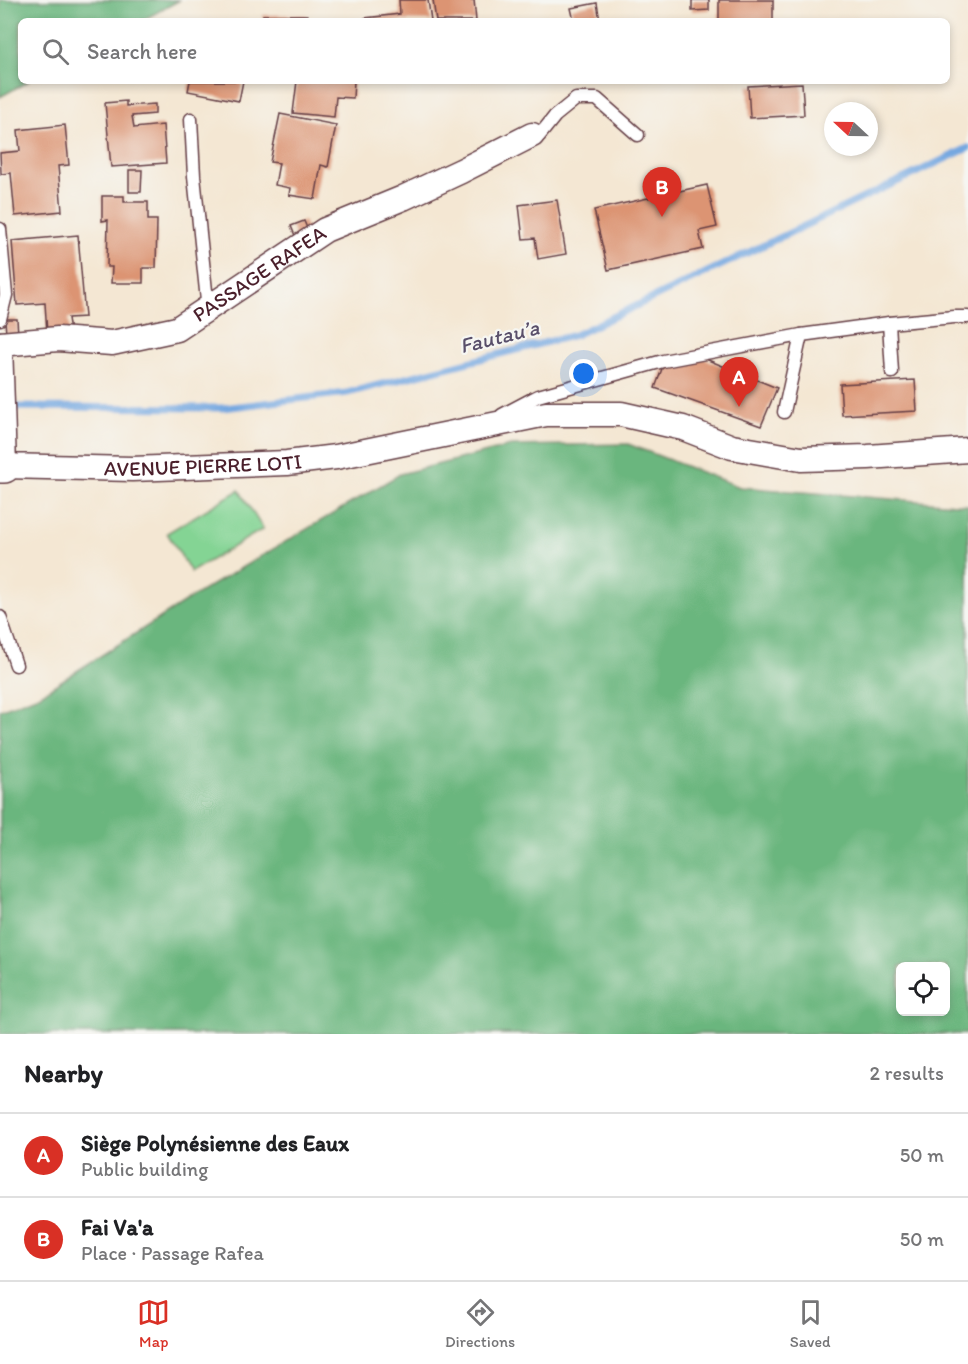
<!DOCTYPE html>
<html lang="en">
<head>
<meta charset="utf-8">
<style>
	:root { --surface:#fff; --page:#f6f6f6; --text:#202124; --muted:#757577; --line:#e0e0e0; --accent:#d93025 }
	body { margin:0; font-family:Itim,sans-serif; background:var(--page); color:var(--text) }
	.controls { position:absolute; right:18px; bottom:18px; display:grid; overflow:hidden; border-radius:9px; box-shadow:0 3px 9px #0003 }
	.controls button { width:54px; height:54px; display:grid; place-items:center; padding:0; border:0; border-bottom:2px solid var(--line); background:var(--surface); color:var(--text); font:30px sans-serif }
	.compass { position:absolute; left:824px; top:102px; width:54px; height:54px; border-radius:50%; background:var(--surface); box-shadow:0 3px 9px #0003; rotate:292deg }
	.you { position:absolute; left:584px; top:374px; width:21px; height:21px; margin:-15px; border:4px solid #fff; border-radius:50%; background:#1a73e8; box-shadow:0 0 0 9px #1a73e833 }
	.badge { display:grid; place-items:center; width:39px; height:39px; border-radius:50%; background:var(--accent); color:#fff; font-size:20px; font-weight:700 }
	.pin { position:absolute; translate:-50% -50px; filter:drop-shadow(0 2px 3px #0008) }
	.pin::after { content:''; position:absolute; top:32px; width:21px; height:18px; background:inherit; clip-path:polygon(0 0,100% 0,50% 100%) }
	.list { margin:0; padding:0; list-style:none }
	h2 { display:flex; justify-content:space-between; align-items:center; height:78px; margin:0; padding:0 24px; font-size:26px }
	h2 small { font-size:20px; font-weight:400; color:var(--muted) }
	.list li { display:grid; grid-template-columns:39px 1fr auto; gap:18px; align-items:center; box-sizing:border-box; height:84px; padding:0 24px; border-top:2px solid var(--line) }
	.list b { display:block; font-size:22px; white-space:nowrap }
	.list p { margin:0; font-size:20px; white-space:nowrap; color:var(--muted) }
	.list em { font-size:20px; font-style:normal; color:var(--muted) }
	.icon { flex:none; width:33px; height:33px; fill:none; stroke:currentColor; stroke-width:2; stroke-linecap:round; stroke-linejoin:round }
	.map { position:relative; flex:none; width:968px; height:1034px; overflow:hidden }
	.search { position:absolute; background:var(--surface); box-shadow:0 3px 9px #0003; left:18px; right:18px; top:18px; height:66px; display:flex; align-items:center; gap:15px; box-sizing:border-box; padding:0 21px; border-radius:9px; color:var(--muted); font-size:22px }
	.sheet { height:246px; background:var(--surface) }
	nav { display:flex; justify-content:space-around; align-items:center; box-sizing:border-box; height:84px; border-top:2px solid var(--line); background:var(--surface); font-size:16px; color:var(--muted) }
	nav a { display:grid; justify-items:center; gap:3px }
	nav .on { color:var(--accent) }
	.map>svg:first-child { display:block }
	.green { fill:#84d494; stroke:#677a60; stroke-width:1.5 }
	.forest { fill:#6bb67e; stroke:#5a6a54; stroke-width:1.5; fill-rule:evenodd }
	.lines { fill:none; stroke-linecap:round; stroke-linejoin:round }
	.stream { stroke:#74a7e0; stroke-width:7 }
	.building { fill:#dc9473 }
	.lane-casing { stroke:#643d44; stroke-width:15 }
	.street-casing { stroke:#643d44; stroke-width:27 }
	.secondary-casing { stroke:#643d44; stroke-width:36 }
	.lane { stroke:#fff; stroke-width:12 }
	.street { stroke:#fff; stroke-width:24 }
	.secondary { stroke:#fff; stroke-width:33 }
	.labels { text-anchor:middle; stroke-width:4.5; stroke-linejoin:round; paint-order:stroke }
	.street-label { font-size:21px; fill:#4a1f2b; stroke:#f6f6f2 }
	.water-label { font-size:22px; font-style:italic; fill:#594f6a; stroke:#f6f6f2 }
</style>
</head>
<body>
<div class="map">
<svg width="968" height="1034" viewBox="0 0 968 1034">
	<rect width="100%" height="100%" fill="#f6f6f2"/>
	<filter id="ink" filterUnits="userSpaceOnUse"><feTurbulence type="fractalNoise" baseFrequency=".0167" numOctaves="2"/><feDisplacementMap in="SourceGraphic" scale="12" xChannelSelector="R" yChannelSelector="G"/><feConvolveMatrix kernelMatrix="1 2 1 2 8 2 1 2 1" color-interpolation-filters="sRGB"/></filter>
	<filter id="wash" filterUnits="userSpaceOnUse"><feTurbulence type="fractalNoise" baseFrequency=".008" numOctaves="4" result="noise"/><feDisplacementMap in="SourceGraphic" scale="24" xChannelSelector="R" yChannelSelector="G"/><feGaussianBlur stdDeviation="1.35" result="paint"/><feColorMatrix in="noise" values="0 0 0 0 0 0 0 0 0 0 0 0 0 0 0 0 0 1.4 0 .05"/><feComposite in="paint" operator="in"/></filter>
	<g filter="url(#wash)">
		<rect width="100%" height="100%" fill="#f4e7d3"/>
		<polygon class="green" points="239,490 263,529 191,572 167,533"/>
		<g class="forest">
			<polygon points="0,0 180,0 141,21 21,21 21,81 29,81 0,97"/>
			<path d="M628,444L740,487L968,505V1034H0V710L41,694L202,591L400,474L511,446ZM900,966H946V1012H900Z"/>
		</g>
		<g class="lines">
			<polyline class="stream" points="7,407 223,408 347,393 575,335 968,148"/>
		</g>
		<g id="blocks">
			<g class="building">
				<polygon points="399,0 428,0 431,21 366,21 365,18 400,14"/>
				<polygon points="433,0 474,0 476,21 436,21"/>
				<polygon points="692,0 709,0 709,10 692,11"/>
				<rect x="719" y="0" width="54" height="21"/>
				<polygon points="597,3 600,21 574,21 571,8"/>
				<rect x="263" y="15" width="44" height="6"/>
				<polygon points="190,81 243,81 239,101 188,91"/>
				<polygon points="297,81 354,81 353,98 336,97 334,117 293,113"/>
				<polygon points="802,83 804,115 750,118 748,86"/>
				<polygon points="126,101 126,106 155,104 155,114 132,116 134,128 163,125 166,163 111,167 105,103"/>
				<polygon points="280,114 336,125 328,167 321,165 315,199 289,195 290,188 275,185 279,163 270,162"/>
				<polygon points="65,125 69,165 58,166 62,211 15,216 11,173 1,174 0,153 20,151 18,130"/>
				<polygon points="129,170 142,170 141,192 129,192"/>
				<polygon points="707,185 717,227 699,231 703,249 608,270 594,210"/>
				<polygon points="102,196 124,196 124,202 148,202 148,220 157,220 156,268 143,268 143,283 111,283 112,267 107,267 108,220 102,221"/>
				<polygon points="557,200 566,254 538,259 535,238 523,239 519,205"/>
				<polygon points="304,221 309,233 296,238 291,226"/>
				<polygon points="78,235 85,317 68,318 70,332 47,333 45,303 17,305 12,241"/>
				<polygon points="5,319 17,319 18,335 6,335"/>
				<polygon points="703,358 777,388 761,426 655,388 663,366"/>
				<polygon points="915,380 917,411 842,415 840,384"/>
			</g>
		</g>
	</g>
	<g filter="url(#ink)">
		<use href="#blocks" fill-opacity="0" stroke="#643d44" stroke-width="1.5"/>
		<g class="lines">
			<g class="lane-casing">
				<g id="lane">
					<polyline points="191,119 194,176 208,310"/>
					<polyline points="532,135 539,136 555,116 576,99 597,99 638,135"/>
					<polyline points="0,229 6,295 0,319"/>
					<polyline points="889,323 892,372"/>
					<polyline points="784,412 801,335"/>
					<polyline points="502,415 538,396 663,361 801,335 889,323 954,317 968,317"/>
					<polyline points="0,617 16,665"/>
				</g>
			</g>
			<g class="street-casing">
				<g id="street">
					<path id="s1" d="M0,344L4,466L132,469L287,463L336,457L546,414H621L683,428L732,447L801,459L868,457L968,450"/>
					<path id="s2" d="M0,344L58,339L112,343L177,329L325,230L403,198L461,171L532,135"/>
				</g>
			</g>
			<g class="secondary-casing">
				<polyline id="secondary" points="0,466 4,466"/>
			</g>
			<use href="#lane" class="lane"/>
			<use href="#street" class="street"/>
			<use href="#secondary" class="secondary"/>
		</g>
	</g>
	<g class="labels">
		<g class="street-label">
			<text dy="7" stroke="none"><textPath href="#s2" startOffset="278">PASSAGE RAFEA</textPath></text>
			<text dy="7" stroke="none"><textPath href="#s1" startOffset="321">AVENUE PIERRE LOTI</textPath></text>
		</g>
		<g class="water-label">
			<text transform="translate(499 336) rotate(-14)" y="8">Fautau’a</text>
		</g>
	</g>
</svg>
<div class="controls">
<button><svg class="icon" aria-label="locate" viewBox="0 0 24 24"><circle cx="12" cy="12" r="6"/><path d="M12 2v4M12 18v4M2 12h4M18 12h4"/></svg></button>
</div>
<svg class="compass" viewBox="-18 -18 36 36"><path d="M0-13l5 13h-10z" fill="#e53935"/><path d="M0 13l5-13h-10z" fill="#757577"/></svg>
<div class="you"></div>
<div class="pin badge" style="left:739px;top:407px">A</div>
<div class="pin badge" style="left:662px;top:217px">B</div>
<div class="search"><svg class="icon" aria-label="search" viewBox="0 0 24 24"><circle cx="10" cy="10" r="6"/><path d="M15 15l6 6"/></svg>Search here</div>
</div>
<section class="sheet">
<h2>Nearby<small>2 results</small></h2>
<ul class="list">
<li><span class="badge">A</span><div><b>Siège Polynésienne des Eaux</b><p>Public building</p></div><em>50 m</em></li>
<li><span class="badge">B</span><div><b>Fai Va'a</b><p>Place · Passage Rafea</p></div><em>50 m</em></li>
</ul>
</section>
<nav>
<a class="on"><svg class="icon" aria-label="map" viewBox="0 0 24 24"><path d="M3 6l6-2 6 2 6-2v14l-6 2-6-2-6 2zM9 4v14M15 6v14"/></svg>Map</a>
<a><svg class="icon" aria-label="directions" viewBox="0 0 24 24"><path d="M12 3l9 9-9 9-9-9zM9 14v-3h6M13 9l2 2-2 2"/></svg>Directions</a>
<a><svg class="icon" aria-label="saved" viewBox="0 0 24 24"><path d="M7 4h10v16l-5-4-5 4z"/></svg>Saved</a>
</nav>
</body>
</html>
